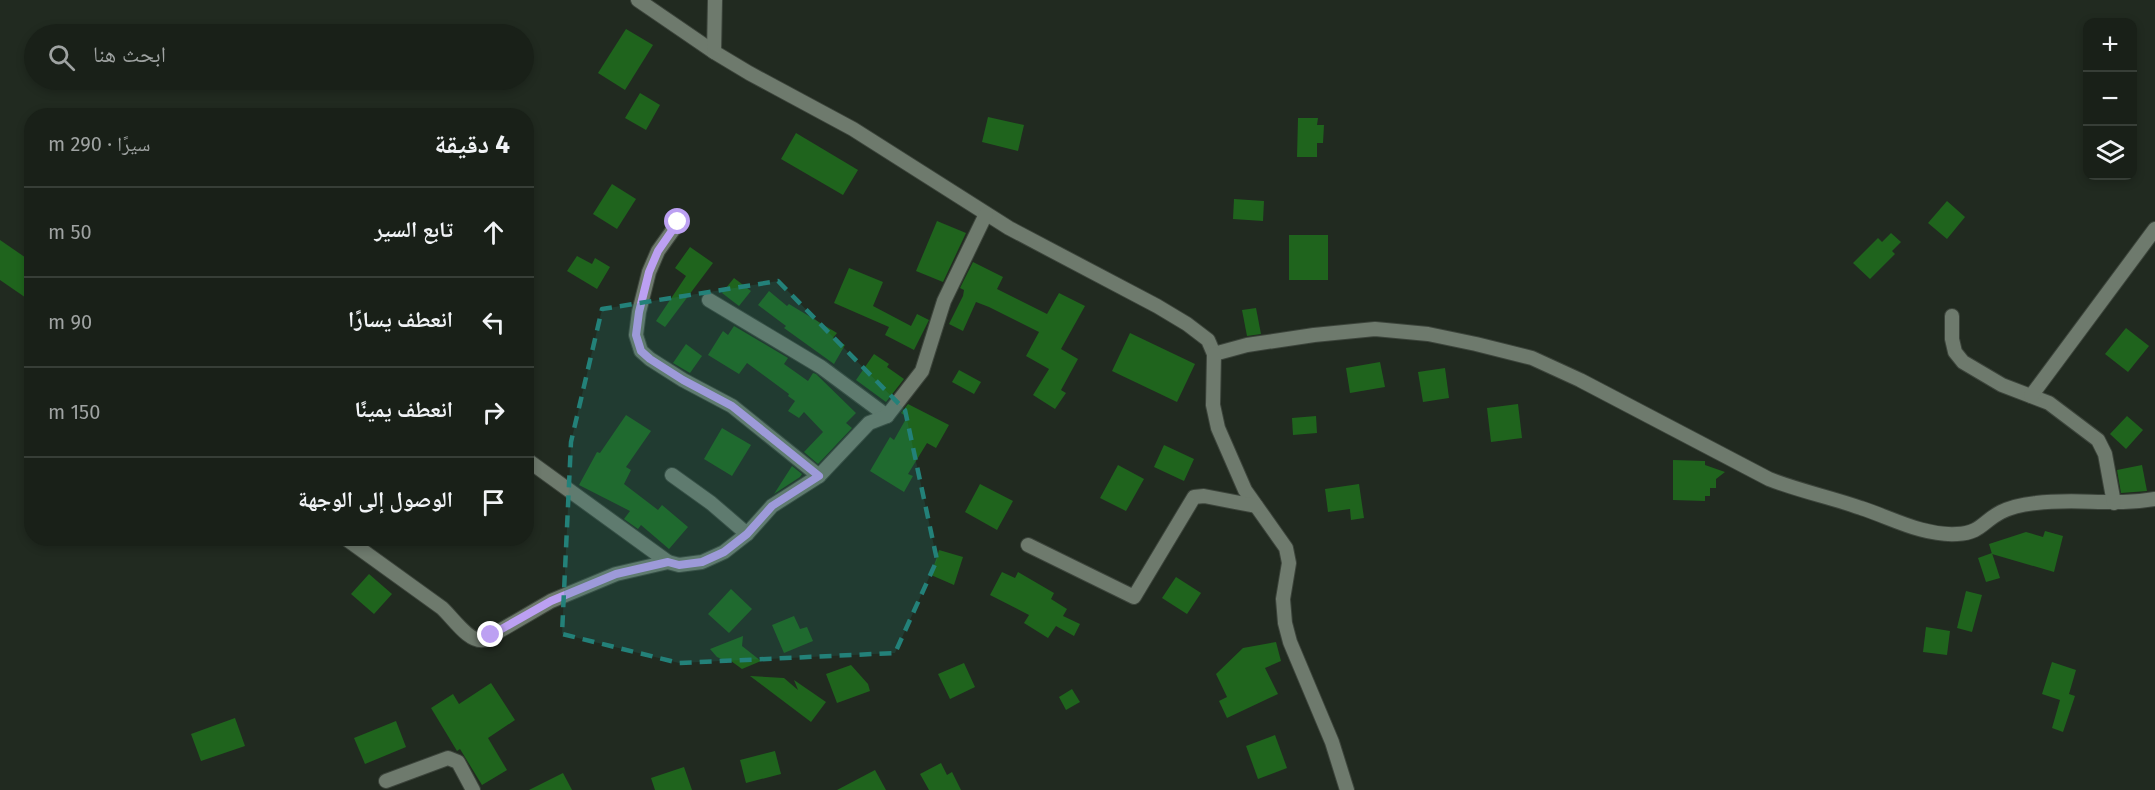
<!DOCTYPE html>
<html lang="ar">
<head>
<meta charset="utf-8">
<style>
	:root { --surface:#192018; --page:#222821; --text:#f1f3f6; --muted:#9fa3a2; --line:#373e37 }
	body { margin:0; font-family:"Fira Sans","Noto Naskh Arabic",sans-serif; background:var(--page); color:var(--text); direction:rtl }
	.controls { position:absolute; right:18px; top:18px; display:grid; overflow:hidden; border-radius:12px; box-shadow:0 3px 9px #0003 }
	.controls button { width:54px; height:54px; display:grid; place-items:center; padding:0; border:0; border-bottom:2px solid var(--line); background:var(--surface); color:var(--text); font:30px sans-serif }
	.stop { position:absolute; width:18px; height:18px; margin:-14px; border:4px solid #bca0f2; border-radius:50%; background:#fff }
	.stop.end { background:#bca0f2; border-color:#fff; box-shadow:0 2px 6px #0008 }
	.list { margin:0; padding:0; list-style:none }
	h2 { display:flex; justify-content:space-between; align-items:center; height:78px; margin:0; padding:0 24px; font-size:26px }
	h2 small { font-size:20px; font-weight:400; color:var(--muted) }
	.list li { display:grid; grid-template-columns:39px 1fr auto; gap:18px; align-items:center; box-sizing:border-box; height:90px; padding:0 24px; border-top:2px solid var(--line) }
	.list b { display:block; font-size:22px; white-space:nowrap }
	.list em { font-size:20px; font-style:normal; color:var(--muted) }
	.icon { flex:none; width:33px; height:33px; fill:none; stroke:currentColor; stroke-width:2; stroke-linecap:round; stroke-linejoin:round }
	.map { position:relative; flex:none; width:2155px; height:790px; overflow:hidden; direction:ltr }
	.search { position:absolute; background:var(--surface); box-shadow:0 3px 9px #0003; left:24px; top:24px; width:510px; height:66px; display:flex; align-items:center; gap:15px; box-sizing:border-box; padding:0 21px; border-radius:33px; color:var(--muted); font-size:22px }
	.panel { position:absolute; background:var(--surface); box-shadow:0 3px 9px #0003; left:24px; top:108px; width:510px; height:438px; border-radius:24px; direction:rtl }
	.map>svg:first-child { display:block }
	.building { fill:#1f641d }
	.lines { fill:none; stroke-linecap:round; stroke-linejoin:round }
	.street-casing { stroke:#3c443b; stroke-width:16 }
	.street { stroke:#6e7a6d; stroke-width:14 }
	.route { stroke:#bca0f2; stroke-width:8 }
	.marked { fill:#238179; fill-opacity:0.2; stroke:#238179; stroke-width:4.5; stroke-dasharray:12 8; stroke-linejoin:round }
</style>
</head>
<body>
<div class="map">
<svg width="2155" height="790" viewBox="0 0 2155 790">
	<rect width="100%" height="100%" fill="#212a20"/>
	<g class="building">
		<polygon points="626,29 653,45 625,90 598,73"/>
		<polygon points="640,93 660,105 646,130 625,118"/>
		<polygon points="988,117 1024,125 1018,151 982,142"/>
		<polygon points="1298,118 1318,118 1317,125 1324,125 1323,143 1317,143 1317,157 1297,157"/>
		<polygon points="796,133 858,170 843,195 781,159"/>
		<polygon points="612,184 636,199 617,229 593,214"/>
		<polygon points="1234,199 1264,201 1263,221 1233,219"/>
		<polygon points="1947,201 1965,217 1947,239 1928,223"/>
		<polygon points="937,221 966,233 943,282 916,271"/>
		<polygon points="1891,233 1901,242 1892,251 1895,254 1870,279 1853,263 1878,238 1882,242"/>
		<rect x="1289" y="235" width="39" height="45"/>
		<polygon points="0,240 32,262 32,302 0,280"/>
		<polygon points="690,247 713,263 665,327 656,321 686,276 675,268"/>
		<polygon points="577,256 592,264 595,258 610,267 597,289 567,271"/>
		<polygon points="973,262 1003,277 997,289 1047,314 1059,293 1085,306 1061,349 1078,359 1061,390 1066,393 1055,409 1033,395 1049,369 1026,356 1039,332 989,307 976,302 963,331 949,324 963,296 964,290 960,288"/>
		<polygon points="849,268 883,282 873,306 911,326 917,314 929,320 914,350 885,335 889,327 834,303"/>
		<polygon points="734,278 751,291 739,306 722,293"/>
		<polygon points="769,291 787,306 789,304 837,333 833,338 845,345 834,364 784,328 786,326 758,305"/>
		<polygon points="1256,308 1261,334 1247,336 1242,310"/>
		<polygon points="734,326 788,358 784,364 808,381 813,373 816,374 856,413 846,423 852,428 818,464 804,452 823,432 804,412 799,418 788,411 795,401 788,396 789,394 747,363 739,374 708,355 723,331 728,335"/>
		<polygon points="2126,328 2149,346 2128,372 2105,354"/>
		<polygon points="1130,333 1195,364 1177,402 1112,371"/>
		<polygon points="686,344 702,356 690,373 673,363"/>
		<polygon points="874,354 889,364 887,367 904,379 886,402 856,380"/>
		<polygon points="1380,362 1385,387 1350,393 1346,368"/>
		<polygon points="1445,368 1449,398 1423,402 1418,372"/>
		<polygon points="959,370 981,382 974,394 952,382"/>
		<polygon points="908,404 949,425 936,448 927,443 908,474 913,476 904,492 870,471 890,437 894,440 907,417 901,413"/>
		<polygon points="1518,404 1522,438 1491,442 1487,408"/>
		<polygon points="626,415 651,431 626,467 631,470 624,484 658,510 662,505 688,527 669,549 641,525 638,529 624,519 630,511 579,485 597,452 600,453"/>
		<polygon points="1316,416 1317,433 1293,435 1292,418"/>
		<polygon points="2127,416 2143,430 2126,449 2110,434"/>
		<polygon points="722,428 751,445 732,476 704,459"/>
		<polygon points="1164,445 1194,459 1184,481 1154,467"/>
		<polygon points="1673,460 1705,461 1705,465 1725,472 1716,479 1716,488 1710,488 1710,496 1705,496 1705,501 1673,500"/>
		<polygon points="1118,465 1144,479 1126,511 1100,498"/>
		<polygon points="2142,465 2147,491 2121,493 2117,470"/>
		<polygon points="792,466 802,474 800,477 774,494"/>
		<polygon points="980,484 1013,501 997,530 965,512"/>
		<polygon points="1359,484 1364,518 1351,520 1350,509 1328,512 1325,489"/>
		<polygon points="2045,531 2063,536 2054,572 1992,554 1989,544 2026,532 2043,537"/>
		<polygon points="939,550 963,557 954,585 931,575"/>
		<polygon points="1992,553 2000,578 1986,582 1978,558"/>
		<polygon points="1002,572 1015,578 1018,572 1054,593 1051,599 1067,609 1063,616 1080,624 1074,636 1056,626 1048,638 1024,623 1029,615 990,595"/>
		<polygon points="369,574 392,594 374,614 351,594"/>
		<polygon points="1176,577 1201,593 1187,614 1162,598"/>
		<polygon points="731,589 752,609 729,633 708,614"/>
		<polygon points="1966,591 1982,595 1972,632 1957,628"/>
		<polygon points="794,616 800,629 807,627 813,641 784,653 772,625"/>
		<polygon points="1926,627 1950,631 1947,655 1923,652"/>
		<polygon points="743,636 742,646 761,661 742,669 731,661 728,662 717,657 710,649"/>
		<polygon points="1276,642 1281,661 1265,668 1278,694 1227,718 1219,701 1227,697 1216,674 1243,648"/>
		<polygon points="2052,662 2076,670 2069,694 2075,696 2063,732 2052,728 2060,700 2042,694"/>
		<polygon points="964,663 975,687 950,699 938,674"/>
		<polygon points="851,665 868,684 870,691 837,703 826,674"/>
		<polygon points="750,676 784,678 798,690 794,680 826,702 811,722"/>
		<polygon points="491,683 515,720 488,738 507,770 482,785 460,749 457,751 431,708 453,694 459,704"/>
		<polygon points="1072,689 1080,702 1066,710 1059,697"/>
		<polygon points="235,718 245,746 201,761 191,734"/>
		<polygon points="396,721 406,747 365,764 354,738"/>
		<polygon points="1275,735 1287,768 1258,779 1246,746"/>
		<polygon points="775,751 781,774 746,783 740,760"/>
		<polygon points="941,763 947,775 952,772 961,790 929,790 920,774"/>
		<polygon points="684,767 692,790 655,790 651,778"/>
		<polygon points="875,770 886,790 837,790"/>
		<polygon points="563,773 572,790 529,790"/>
	</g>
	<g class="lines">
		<g class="street-casing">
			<g id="street">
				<path d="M638,0L714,52L749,73L853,129L1009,228L1157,306L1187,324L1208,340L1214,354L1247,345L1314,335L1375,329L1428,334L1476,344L1532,358L1580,380L1769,479C1799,491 1830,497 1861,508C1892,518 1923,536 1957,534C1981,533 1983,521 2001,512C2011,507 2026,504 2036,503C2076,498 2115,506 2155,499"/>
				<polyline points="714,52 715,0"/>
				<polyline points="678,223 658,251 649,272 639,312 636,335 641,351 650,359 683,380 732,406 819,476"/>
				<polyline points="709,300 821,367 887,416"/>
				<polyline points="1952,316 1952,339 1955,352 1963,362 2002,385 2049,403 2098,440 2105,454 2114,503"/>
				<polyline points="1214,354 1213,405 1218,428 1245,490 1286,548 1289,563 1283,599 1285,623 1290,642 1332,742 1347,790"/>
				<polyline points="2031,396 2155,229"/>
				<polyline points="526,459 668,562"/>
				<polyline points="672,475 711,503 747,534"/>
				<path d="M345,538L442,608C453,618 469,643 484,640L551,601L616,574L668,562L679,565L702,562L724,552L747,534L772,506L819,476L869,423L887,416L922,371L944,301L986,214"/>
				<polyline points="1028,545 1134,597 1194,497 1204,496 1256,506"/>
				<polyline points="386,781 448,758 458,762 473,790"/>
			</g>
		</g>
		<use href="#street" class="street"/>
	</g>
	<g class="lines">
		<polyline class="route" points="491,635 551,601 616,574 668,562 679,565 702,562 724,552 747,534 772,506 819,476 732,406 683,380 650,359 641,351 636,335 639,312 649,272 658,251 678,222"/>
	</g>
	<path class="marked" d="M778,281L905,410L937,560L895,653L679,663L562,634L571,442L602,309Z"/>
</svg>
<div class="controls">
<button>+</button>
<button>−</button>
<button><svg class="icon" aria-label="layers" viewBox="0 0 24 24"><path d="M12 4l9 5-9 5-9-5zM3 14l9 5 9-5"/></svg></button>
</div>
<div class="stop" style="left:678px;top:222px"></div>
<div class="stop end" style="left:491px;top:635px"></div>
<div class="search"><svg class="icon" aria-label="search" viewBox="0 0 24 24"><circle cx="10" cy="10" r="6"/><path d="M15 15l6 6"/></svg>ابحث هنا</div>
<section class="panel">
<h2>4 دقيقة<small>سيرًا · 290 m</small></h2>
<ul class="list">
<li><svg class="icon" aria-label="ahead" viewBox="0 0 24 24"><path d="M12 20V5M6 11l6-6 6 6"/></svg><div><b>تابع السير</b></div><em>50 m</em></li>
<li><svg class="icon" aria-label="left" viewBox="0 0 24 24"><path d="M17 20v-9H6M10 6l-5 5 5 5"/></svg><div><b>انعطف يسارًا</b></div><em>90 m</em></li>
<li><svg class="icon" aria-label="right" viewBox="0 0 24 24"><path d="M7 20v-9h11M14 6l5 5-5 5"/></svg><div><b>انعطف يمينًا</b></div><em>150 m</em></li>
<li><svg class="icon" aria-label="arrive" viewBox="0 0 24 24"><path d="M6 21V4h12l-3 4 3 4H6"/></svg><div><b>الوصول إلى الوجهة</b></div></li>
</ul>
</section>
</div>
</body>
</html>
